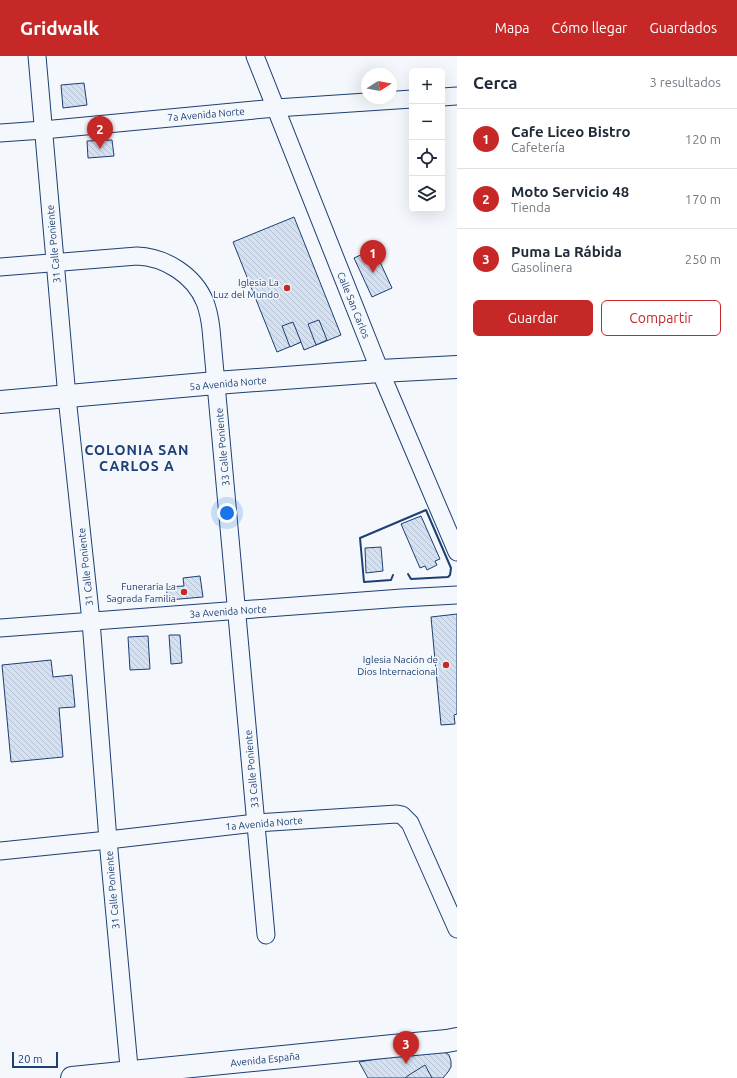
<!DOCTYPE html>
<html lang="es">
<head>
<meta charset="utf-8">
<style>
	:root { --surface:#fff; --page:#f2f2f3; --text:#1f2937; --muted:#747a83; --line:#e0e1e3; --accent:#c62828 }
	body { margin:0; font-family:Ubuntu,sans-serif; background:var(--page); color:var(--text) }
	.controls { position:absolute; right:12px; top:12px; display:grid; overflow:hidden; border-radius:6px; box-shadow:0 4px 16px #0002 }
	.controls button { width:36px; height:36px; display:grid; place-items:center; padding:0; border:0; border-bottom:1px solid var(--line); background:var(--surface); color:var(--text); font:20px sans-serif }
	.compass { position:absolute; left:361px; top:12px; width:36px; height:36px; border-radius:50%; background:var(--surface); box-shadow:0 4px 16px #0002; rotate:79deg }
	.scale { position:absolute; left:12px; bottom:10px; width:46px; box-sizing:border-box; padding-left:4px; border:2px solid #1d3f73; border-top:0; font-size:11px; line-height:14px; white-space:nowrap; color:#1d3f73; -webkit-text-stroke:3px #f4f7fb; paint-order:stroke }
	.you { position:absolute; left:227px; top:457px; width:14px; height:14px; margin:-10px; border:3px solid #fff; border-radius:50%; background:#1a73e8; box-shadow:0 0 0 6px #1a73e833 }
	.badge { display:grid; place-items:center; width:26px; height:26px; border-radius:50%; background:var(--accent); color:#fff; font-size:13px; font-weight:700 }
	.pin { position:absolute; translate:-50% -33px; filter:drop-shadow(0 1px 2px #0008) }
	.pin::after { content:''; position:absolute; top:21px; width:14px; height:12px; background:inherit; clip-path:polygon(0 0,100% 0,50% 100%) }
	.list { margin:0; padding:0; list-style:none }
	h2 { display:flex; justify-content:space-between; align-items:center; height:52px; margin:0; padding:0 16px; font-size:17px }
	h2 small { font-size:13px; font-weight:400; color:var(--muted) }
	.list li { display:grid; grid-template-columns:26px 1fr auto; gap:12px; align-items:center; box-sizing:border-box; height:60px; padding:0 16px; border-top:1px solid var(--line) }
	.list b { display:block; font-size:15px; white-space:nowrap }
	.list p { margin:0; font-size:13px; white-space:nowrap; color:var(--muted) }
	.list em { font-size:13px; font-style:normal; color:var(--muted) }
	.actions { display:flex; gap:8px; padding:12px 16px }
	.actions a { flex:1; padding:9px 0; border:1px solid var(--accent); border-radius:6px; text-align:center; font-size:14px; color:var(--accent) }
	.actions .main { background:var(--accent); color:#fff }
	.icon { flex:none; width:22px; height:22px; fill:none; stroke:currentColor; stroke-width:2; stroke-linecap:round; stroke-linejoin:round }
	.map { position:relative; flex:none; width:457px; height:1022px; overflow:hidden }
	header { display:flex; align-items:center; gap:24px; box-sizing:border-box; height:56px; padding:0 20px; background:var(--accent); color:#fff }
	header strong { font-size:19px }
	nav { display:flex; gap:22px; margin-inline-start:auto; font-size:14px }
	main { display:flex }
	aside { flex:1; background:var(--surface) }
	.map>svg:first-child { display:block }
	.building { fill:url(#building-back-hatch); stroke:#1d3f73 }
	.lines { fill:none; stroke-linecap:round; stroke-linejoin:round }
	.minor-casing { stroke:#1d3f73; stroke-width:19 }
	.major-casing { stroke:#1d3f73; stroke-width:24 }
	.minor { stroke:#f4f7fb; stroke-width:17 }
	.major { stroke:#f4f7fb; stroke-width:22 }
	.wall { stroke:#1d3f73; stroke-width:2 }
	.poi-dot { fill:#c62828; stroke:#f4f7fb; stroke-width:1.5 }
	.labels { text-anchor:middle; stroke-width:3; stroke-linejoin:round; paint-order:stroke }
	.street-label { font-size:10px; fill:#1d3f73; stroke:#f4f7fb }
	.poi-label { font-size:10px; fill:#1d3f73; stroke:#f4f7fb; text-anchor:end }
	.district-label { font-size:14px; font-weight:bold; letter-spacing:1px; fill:#1d3f73; stroke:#f4f7fb }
</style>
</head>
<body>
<header>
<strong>Gridwalk</strong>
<nav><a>Mapa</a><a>Cómo llegar</a><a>Guardados</a></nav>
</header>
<main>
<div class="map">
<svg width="457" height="1022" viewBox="0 0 457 1022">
	<defs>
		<pattern id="building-back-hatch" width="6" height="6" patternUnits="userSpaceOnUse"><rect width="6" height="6" fill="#d5e0f0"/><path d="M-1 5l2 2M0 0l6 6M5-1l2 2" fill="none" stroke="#b6c1d1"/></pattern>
	</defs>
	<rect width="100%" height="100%" fill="#f4f7fb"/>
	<g class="building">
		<polygon points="84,27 87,49 63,52 61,29"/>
		<polygon points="112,84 114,100 88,102 87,85"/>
		<polygon points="294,161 341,279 304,294 301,286 277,296 233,186"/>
		<polygon points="374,193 392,232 372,241 354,202"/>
		<polygon points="319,264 327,284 316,289 308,268"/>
		<polygon points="293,266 301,286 290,291 282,270"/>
		<polygon points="421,460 440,503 435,505 437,509 427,514 425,510 420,512 401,468"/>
		<polygon points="381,491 383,515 366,517 365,492"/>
		<polygon points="200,520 203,541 168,544 166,531 184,530 183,522"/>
		<polygon points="457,558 457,658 454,659 455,668 441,669 431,561"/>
		<polygon points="169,579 180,579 182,607 171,608"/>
		<polygon points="148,580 150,613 130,614 128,581"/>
		<polygon points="51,604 53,621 72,619 75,651 59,652 63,701 11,706 2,609"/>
		<polygon points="436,993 443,995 449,999 451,1005 451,1011 448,1016 443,1022 368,1022 359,1006"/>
		<polygon points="425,1009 432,1022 405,1022 409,1019"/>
	</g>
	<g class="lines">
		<g class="minor-casing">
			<g id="minor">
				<polyline points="37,0 67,341 91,565 108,784 130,1022"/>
				<polyline points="255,0 380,315 457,496"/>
				<polyline points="442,41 457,40"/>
				<polyline points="0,77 43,74 276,52 412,43"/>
				<path d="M0,211L137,200C165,201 194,219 205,246C208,254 210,264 211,273L266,879"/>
				<polyline points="0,572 402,542 457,539"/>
				<polyline points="0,795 108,784 256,767 397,758 402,759 410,767 457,873"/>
			</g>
		</g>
		<g class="major-casing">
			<g id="major">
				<polyline points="0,346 216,327 380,315 457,311"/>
				<polyline points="72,1022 393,990 447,985 457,983"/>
			</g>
		</g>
		<use href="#minor" class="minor"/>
		<use href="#major" class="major"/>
		<polyline class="wall" points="393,519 391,524 364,526 360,482 426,454 451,512 450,519 448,521 411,523 408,518"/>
	</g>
	<g class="poi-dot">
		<circle cx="287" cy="232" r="4"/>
		<circle cx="184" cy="536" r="4"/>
		<circle cx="446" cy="609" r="4"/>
	</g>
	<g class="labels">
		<g class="street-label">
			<text transform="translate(206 58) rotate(-5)" y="4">7a Avenida Norte</text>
			<text transform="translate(53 188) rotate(-95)" y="4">31 Calle Poniente</text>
			<text transform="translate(354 249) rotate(68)" y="4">Calle San Carlos</text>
			<text transform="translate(228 327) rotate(-5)" y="4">5a Avenida Norte</text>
			<text transform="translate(222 391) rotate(-95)" y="4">33 Calle Poniente</text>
			<text transform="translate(85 511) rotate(-96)" y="4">31 Calle Poniente</text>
			<text transform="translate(228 555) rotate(-4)" y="4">3a Avenida Norte</text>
			<text transform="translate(251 713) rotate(-95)" y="4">33 Calle Poniente</text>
			<text transform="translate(264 767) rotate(-5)" y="4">1a Avenida Norte</text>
			<text transform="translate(112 834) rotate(-95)" y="4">31 Calle Poniente</text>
			<text transform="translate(265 1003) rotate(-6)" y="4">Avenida España</text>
		</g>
		<g class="poi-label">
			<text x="279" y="230">Iglesia La<tspan x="279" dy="12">Luz del Mundo</tspan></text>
			<text x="176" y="534">Funeraria La<tspan x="176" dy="12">Sagrada Familia</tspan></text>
			<text x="438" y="607">Iglesia Nación de<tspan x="438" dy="12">Dios Internacional</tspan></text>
		</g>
		<g class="district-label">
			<text x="137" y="399">COLONIA SAN<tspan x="137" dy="16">CARLOS A</tspan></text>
		</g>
	</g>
</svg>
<div class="controls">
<button>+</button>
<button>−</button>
<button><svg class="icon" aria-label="locate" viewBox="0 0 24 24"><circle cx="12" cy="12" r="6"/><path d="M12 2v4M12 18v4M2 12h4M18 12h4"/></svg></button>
<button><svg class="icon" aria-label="layers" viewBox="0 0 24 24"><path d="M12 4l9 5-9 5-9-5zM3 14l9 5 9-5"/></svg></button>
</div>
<svg class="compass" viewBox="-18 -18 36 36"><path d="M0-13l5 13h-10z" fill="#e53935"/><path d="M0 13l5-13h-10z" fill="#747a83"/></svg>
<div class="scale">20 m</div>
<div class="you"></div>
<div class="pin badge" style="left:373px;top:217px">1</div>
<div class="pin badge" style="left:100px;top:93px">2</div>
<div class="pin badge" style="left:406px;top:1008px">3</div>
</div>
<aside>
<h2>Cerca<small>3 resultados</small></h2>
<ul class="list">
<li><span class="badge">1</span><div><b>Cafe Liceo Bistro</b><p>Cafetería</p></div><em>120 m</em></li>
<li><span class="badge">2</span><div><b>Moto Servicio 48</b><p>Tienda</p></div><em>170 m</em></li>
<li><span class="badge">3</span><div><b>Puma La Rábida</b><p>Gasolinera</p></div><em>250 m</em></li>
</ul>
<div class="actions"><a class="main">Guardar</a><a>Compartir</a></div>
</aside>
</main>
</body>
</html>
